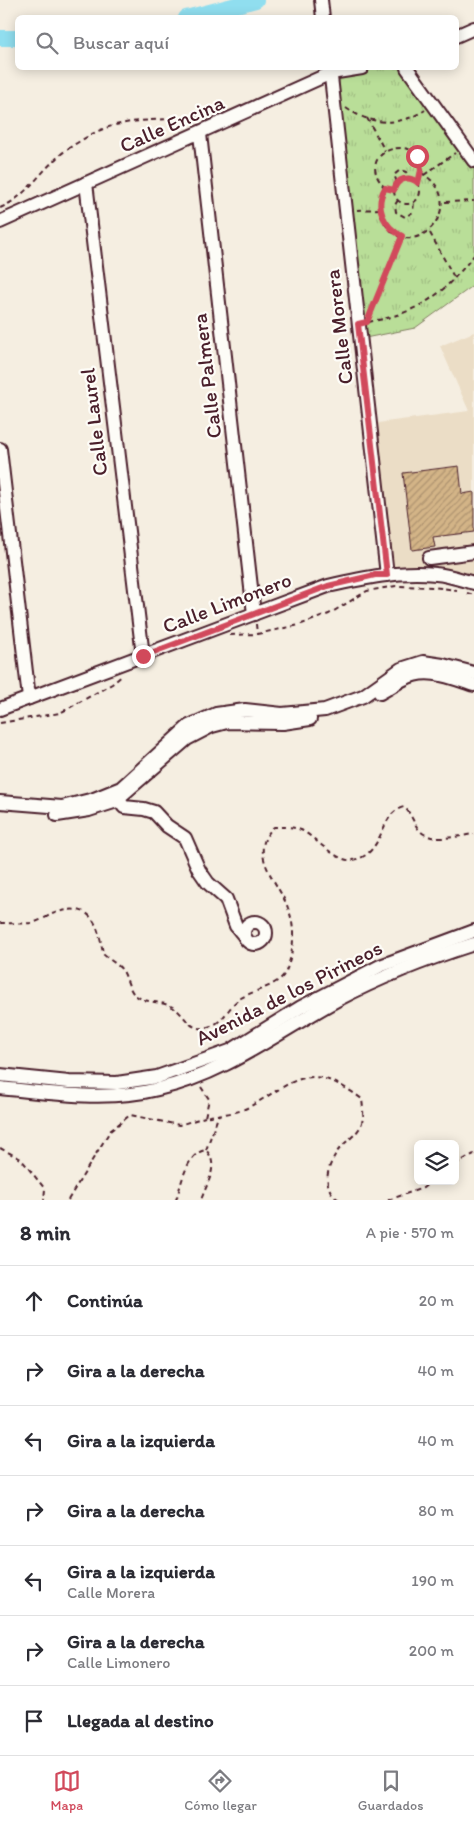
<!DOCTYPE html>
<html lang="es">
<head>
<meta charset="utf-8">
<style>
	:root { --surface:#fff; --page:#f2f2f3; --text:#2b2b33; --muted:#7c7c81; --line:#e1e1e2; --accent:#d1495b }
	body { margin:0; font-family:Itim,sans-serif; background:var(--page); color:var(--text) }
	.controls { position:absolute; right:15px; bottom:15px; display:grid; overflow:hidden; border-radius:8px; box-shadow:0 2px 12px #0003 }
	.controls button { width:45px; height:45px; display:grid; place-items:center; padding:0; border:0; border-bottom:1px solid var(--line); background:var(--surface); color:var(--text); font:25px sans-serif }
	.stop { position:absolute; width:15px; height:15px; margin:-11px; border:4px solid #d1495b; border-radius:50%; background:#fff }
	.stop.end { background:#d1495b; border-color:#fff; box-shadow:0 1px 5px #0008 }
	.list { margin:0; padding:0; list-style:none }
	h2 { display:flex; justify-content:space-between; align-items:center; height:65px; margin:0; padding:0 20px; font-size:21px }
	h2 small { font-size:16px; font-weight:400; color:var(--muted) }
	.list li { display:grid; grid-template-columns:32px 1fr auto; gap:15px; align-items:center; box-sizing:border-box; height:70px; padding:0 20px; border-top:1px solid var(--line) }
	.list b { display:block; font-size:19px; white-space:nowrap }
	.list p { margin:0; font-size:16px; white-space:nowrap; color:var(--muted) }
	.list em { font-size:16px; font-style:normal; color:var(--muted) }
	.icon { flex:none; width:28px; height:28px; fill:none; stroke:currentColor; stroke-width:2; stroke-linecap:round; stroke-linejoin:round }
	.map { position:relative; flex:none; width:474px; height:1200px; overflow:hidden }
	.search { position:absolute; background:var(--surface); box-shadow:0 2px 12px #0003; left:15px; right:15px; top:15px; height:55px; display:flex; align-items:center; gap:12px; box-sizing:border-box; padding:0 18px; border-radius:8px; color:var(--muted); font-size:19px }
	.sheet { height:555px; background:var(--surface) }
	nav { display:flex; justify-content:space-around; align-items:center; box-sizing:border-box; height:70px; border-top:1px solid var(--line); background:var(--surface); font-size:14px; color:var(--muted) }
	nav a { display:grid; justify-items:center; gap:2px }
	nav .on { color:var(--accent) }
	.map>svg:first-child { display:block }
	.built { fill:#ebddc6 }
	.park { fill:url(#park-tufts); stroke:#827e62 }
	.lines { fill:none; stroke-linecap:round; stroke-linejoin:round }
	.river { stroke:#90deef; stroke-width:16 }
	.building { fill:url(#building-hatch); stroke:#4a1f2b }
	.minor-casing { stroke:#4a1f2b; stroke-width:16 }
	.path { stroke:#4a1f2b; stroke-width:2; stroke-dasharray:5 4; stroke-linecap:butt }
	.minor { stroke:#fdfcf7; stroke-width:12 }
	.route { stroke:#d1495b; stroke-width:6 }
	.labels { text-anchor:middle; stroke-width:4.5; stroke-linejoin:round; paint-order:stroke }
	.street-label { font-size:21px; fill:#4a1f2b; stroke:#fdfcf7 }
</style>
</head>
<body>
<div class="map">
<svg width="474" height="1200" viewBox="0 0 474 1200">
	<defs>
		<pattern id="park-tufts" width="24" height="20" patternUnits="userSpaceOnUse" patternTransform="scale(1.25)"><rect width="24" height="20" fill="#b9de98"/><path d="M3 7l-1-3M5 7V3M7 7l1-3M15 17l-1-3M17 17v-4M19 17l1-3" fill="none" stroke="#a1be83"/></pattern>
		<pattern id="building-hatch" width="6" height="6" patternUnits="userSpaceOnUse" patternTransform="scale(1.25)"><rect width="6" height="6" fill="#d3b487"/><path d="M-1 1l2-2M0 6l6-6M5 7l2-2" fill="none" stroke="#ad926f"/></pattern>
	</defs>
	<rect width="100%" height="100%" fill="#f5eee1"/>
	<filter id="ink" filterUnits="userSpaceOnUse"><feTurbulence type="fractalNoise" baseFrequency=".02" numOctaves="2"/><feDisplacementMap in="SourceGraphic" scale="10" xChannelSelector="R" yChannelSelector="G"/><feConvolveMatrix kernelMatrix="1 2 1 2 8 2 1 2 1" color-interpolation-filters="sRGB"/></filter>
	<g filter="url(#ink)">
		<polygon class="built" points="474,332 474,583 387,575 370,424 469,411 440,346"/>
		<polygon class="park" points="362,68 407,68 474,161 474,285 415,328 360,339 331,73"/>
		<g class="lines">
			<g class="river">
				<polyline points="186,18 256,0"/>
				<polyline points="0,38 18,38"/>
			</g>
		</g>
		<polygon class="building" points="459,466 462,494 474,492 474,532 433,537 435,547 412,550 403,473"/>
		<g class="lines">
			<g class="minor-casing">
				<g id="minor">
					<polyline points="321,0 323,18"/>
					<polyline points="456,36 474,28"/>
					<polyline points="330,68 387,575"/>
					<polyline points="407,68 474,161"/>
					<polyline points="200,134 254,614"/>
					<polyline points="86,183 143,656"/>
					<polyline points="0,222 331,73 362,68"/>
					<polyline points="0,449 29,698"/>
					<polyline points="429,558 474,552"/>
					<path d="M380,693C388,689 396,683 404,679C427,666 452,678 474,685"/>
					<path d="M0,709L328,586C363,578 400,570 436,574C449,575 462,580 474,583"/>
					<polyline points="114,793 124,807 144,809 154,812 167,826 185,838 199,870 208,883 226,899 236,926 245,937"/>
					<polyline points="0,802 62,807 94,799 121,788 189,726 216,714 245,710 282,714 325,710 363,696 401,669 423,662 443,665 474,673"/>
					<polyline points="57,815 89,810 114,802 187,739 212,726 227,722 283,723 310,719"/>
					<circle cx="255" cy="933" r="11"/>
					<polyline points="0,1075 69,1082 117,1083 157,1077 230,1051 301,1007 380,966 474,931"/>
					<path d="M0,1088C51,1093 107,1102 158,1089C225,1074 278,1032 337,1000C381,977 427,959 474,944"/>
				</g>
			</g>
			<g class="path">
				<path d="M346,108C371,125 399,127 425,110"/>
				<polyline points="367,118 385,151"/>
				<polyline points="424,175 455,153"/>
				<circle cx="407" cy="191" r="13"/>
				<polyline points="397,182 394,175 400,170 406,172 409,178"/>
				<path d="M385,188C378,198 379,210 384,221C411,270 474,202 421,173"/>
				<path d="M394,190L385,188C345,145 441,127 418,183"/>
				<polyline points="398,200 395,205 396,212 405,217 413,212 414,202"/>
				<polyline points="445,202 474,201"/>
				<path d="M0,208C26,197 39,173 60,155C69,147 82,140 92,134C131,113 177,125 219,111"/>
				<polyline points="357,210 380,209"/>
				<polyline points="430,233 455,279"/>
				<polyline points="369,317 402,236"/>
				<path d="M368,322C419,313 443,295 474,255"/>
				<polyline points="467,593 474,595"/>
				<polyline points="256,624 257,634"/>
				<polyline points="230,635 257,634 299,625 329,614 367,591 396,586 433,587 457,590"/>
				<polyline points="0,723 60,713 112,684 123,675"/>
				<path d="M0,923C10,923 21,924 31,923C38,922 46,917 52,914C90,900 98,921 103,954C109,960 118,964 123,971C127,978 129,990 135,995C146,1004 162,1000 174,1008C184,1014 190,1031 204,1028C226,1024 226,1007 241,998C254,990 280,986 286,971C294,952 296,928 288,908C278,881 246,853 274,827C283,827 292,826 301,830C315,837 337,863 353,860C385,855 379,812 404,807C411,813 412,820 417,827C428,845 457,836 474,834"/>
				<path d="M201,1087L209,1099L205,1117C218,1114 235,1114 247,1108C297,1081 307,1059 362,1099C363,1109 365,1120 359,1129C353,1138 343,1143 337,1152C327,1167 321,1188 339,1200"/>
				<polyline points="0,1148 21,1159 45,1189 44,1200"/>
				<polyline points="206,1150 219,1114"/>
				<polyline points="455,1164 474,1154"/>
				<polyline points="68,1200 110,1131 130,1115 179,1125 205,1117"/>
				<path d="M176,1200C182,1183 186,1153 206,1150C220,1165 207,1183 201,1200"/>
				<polyline points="388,1200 423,1188 432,1181"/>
			</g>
			<use href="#minor" class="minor"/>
		</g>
	</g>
	<g class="lines" filter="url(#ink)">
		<path class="route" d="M143,656L328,586L375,575H387L358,324L367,322L402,236C384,227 374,207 385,188L394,190C397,178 409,175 418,183L421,170L417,156"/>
	</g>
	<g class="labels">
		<g class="street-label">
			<text transform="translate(172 124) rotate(-24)" y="7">Calle Encina</text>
			<text transform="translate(339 327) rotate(-97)" y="7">Calle Morera</text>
			<text transform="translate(207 376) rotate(-97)" y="7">Calle Palmera</text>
			<text transform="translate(94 422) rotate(-97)" y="7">Calle Laurel</text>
			<text transform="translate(227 603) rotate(-21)" y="7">Calle Limonero</text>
			<text transform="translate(289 993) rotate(-27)" y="7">Avenida de los Pirineos</text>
		</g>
	</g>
</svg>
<div class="controls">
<button><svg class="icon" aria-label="layers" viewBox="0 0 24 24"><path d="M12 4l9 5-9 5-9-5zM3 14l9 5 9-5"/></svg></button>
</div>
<div class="stop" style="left:417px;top:156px"></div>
<div class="stop end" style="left:143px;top:656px"></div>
<div class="search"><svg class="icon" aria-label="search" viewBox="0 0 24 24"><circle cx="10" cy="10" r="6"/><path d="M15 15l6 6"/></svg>Buscar aquí</div>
</div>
<section class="sheet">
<h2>8 min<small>A pie · 570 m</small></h2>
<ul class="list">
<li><svg class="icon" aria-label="ahead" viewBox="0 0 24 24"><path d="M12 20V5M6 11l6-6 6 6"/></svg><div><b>Continúa</b></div><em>20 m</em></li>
<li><svg class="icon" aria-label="right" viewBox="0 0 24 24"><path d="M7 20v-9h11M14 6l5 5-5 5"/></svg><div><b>Gira a la derecha</b></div><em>40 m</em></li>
<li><svg class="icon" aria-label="left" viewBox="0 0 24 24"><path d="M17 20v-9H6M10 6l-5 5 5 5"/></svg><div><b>Gira a la izquierda</b></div><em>40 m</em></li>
<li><svg class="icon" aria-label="right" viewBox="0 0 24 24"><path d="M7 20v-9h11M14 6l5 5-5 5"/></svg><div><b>Gira a la derecha</b></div><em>80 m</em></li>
<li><svg class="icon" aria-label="left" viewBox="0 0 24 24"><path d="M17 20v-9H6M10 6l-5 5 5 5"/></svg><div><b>Gira a la izquierda</b><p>Calle Morera</p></div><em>190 m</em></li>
<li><svg class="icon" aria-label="right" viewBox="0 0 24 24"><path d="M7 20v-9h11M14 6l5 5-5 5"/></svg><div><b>Gira a la derecha</b><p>Calle Limonero</p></div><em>200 m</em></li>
<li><svg class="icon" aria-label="arrive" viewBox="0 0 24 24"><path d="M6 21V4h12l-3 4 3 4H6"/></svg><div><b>Llegada al destino</b></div></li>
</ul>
</section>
<nav>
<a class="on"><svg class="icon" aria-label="map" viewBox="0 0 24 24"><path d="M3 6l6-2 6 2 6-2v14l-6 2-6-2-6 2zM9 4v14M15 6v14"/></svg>Mapa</a>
<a><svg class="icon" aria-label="directions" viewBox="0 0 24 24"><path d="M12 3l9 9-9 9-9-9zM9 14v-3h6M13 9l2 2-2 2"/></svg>Cómo llegar</a>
<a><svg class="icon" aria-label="saved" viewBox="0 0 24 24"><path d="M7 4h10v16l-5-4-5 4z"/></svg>Guardados</a>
</nav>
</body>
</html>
